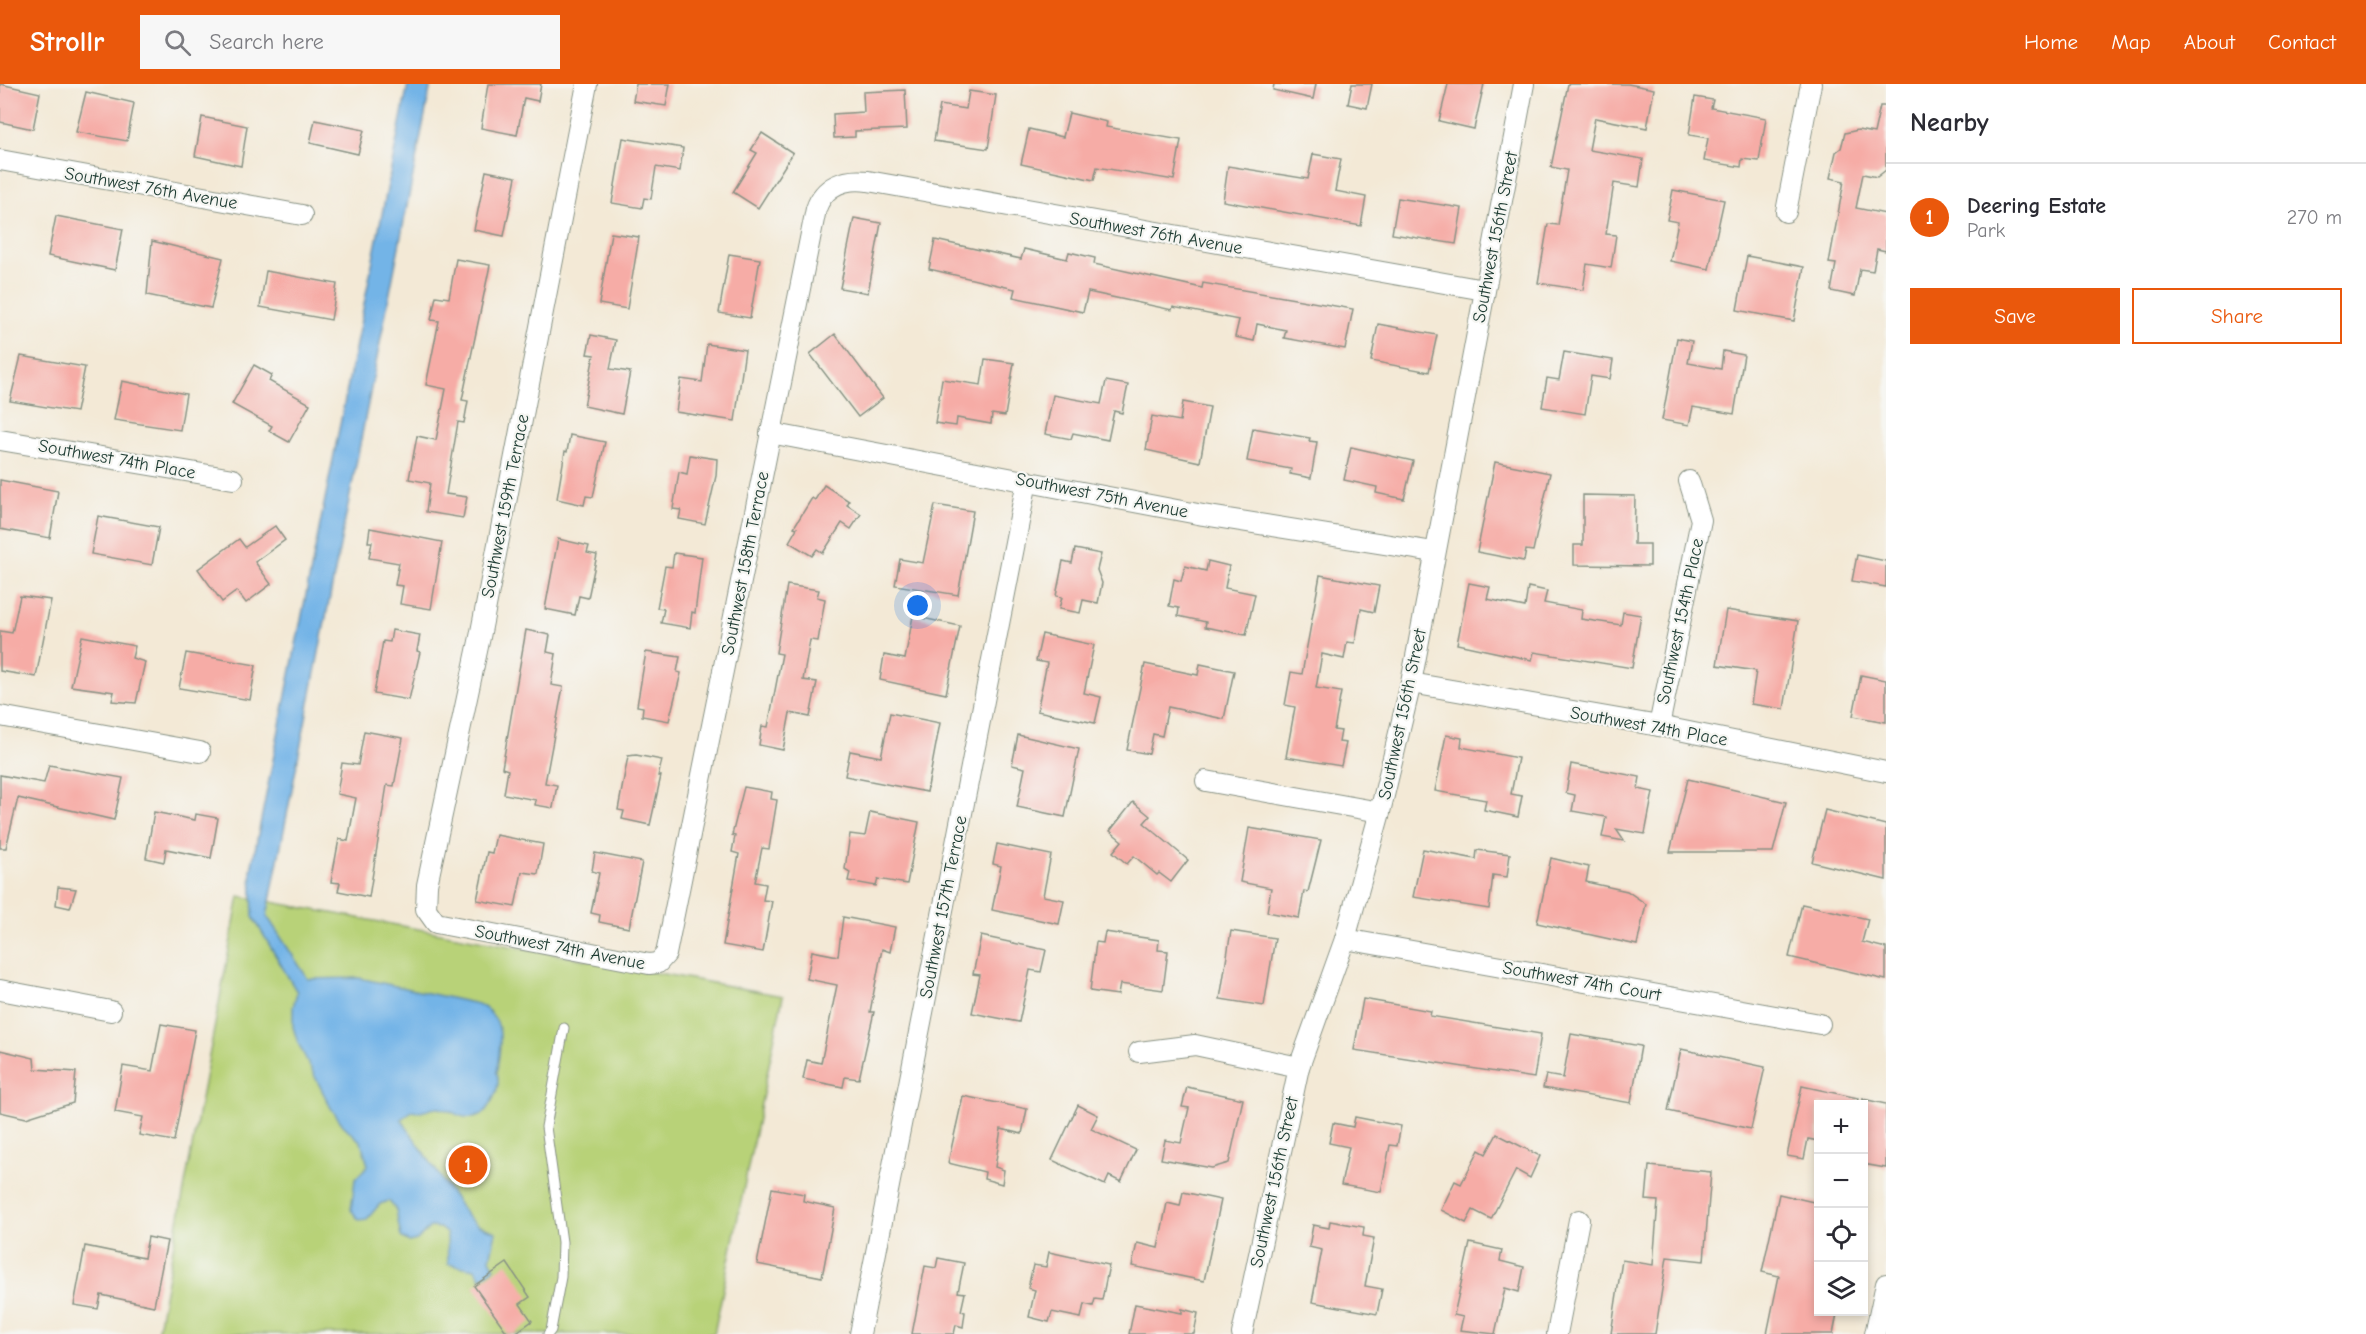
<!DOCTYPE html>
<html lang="en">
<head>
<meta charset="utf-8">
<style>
	:root { --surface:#fff; --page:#f7f7f7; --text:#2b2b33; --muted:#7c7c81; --line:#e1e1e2; --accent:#ea580c }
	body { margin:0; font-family:"Comic Neue",sans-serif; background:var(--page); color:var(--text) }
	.controls { position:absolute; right:18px; bottom:18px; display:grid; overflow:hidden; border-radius:0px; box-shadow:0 3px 9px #0003 }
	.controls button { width:54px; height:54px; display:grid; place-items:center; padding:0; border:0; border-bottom:2px solid var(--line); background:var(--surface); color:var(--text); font:30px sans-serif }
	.you { position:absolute; left:918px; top:522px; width:21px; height:21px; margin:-15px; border:4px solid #fff; border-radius:50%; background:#1a73e8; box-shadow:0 0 0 9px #1a73e833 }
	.badge { display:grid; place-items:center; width:39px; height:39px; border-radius:50%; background:var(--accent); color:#fff; font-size:20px; font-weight:700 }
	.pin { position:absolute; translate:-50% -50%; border:3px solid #fff; box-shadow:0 2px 6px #0006 }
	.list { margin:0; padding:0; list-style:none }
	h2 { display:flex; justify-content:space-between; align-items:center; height:78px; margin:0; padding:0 24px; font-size:26px }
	h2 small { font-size:20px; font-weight:400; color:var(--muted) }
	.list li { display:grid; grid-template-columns:39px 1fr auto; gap:18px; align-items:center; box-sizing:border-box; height:108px; padding:0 24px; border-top:2px solid var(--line) }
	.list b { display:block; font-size:22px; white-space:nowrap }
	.list p { margin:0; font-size:20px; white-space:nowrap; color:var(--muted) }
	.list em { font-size:20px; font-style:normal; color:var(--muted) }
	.actions { display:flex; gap:12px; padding:18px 24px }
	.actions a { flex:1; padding:14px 0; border:2px solid var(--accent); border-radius:0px; text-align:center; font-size:21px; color:var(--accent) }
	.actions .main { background:var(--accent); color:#fff }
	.icon { flex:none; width:33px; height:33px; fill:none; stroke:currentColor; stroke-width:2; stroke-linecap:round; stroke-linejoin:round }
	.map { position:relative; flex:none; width:1886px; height:1250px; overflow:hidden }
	header { display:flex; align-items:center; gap:36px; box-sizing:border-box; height:84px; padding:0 30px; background:var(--accent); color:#fff }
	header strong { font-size:28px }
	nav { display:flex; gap:33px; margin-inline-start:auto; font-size:21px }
	.search { width:420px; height:54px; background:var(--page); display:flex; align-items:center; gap:15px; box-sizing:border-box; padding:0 21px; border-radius:0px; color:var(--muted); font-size:22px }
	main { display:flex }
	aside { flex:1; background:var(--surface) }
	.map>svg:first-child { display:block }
	.green { fill:#b8d278; stroke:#6c8856; stroke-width:1.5 }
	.water { fill:#73b4e7; stroke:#49788e; stroke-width:1.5 }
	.building { fill:#f6aca6 }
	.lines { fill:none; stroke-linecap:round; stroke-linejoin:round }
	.lane-casing { stroke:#899385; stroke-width:11 }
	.street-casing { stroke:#899385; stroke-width:22 }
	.lane { stroke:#fff; stroke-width:9 }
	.street { stroke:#fff; stroke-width:20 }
	.labels { text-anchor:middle; stroke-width:4.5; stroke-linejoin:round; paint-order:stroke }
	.street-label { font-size:18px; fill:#1f3d34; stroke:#f6f6f2 }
</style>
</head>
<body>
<header>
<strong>Strollr</strong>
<div class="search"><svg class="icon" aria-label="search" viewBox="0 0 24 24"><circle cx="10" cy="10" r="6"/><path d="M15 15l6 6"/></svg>Search here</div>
<nav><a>Home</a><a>Map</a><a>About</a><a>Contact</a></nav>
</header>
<main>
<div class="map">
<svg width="1886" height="1250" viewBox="0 0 1886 1250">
	<rect width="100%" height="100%" fill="#f6f6f2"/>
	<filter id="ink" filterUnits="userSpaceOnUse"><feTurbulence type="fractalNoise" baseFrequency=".0167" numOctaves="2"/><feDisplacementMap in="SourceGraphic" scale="12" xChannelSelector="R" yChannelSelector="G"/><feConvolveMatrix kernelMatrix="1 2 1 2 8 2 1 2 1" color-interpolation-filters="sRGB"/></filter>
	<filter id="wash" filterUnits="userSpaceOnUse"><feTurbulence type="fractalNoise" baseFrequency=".008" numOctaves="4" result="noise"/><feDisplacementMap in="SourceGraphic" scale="24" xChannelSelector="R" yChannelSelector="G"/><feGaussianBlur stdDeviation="1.35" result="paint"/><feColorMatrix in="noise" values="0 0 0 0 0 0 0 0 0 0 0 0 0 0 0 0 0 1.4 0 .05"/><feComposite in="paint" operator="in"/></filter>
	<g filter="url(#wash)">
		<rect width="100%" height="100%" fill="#f3e9d6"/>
		<polygon class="green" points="239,812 783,912 714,1250 157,1250"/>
		<path class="water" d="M408,0H431L267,832L308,895L359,894L478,920C508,935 500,961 497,986C496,989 498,992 498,995C499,1007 490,1021 483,1030C458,1040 454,1023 436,1024C426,1025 422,1030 412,1027L401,1035L467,1132L477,1141L496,1148L490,1175L495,1184L481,1194L475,1185L448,1180L447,1150L440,1144L430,1143L417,1156L409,1158L401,1153L396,1126L389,1117L380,1120L367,1135L359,1136L351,1126L355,1095L368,1081L361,1058L343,1041L331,1024L298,959L293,943V923L297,908L253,833L251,786Z"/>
		<g id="blocks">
			<g class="building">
				<polygon points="0,0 40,9 33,45 0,38"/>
				<polygon points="488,0 541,0 538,17 524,14 517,51 481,44"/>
				<polygon points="636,0 670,0 666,22 633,17"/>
				<polygon points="1274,0 1316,0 1313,15 1273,6"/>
				<polygon points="1352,0 1372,0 1367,24 1348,20"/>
				<polygon points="1448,0 1484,0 1474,45 1439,37"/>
				<polygon points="1568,0 1628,0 1654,5 1647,44 1595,34 1589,66 1643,75 1639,103 1614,99 1606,150 1616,151 1611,184 1587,180 1583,206 1538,199 1548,140 1558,141 1567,86 1551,83"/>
				<polygon points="905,6 907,45 855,47 855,53 834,54 833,30 864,28 863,8"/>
				<polygon points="969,7 996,11 988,65 934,57 940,21 966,25"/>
				<polygon points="86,8 134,19 127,57 76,48"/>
				<polygon points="1695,13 1713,16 1711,24 1766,34 1759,77 1742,75 1741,83 1704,77 1708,54 1689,51"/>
				<polygon points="1880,22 1886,22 1886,86 1877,93 1863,90 1856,124 1886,130 1886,167 1877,165 1873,187 1860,185 1855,212 1831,207 1836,180 1829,179 1844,97 1830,94 1836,68 1841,64 1845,49 1858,46 1874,49"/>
				<polygon points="1069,29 1107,38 1106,43 1181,56 1174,96 1097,83 1094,96 1021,80 1029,45 1063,53"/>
				<polygon points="202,33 247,42 241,82 195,72"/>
				<polygon points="315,36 364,46 358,70 310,59"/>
				<polygon points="762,49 793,69 758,124 733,108 757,69 751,66"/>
				<polygon points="623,54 683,64 680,87 656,83 651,115 644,114 642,124 612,119"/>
				<polygon points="1313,70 1341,75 1335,107 1366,113 1361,142 1223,117 1228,82 1308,95"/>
				<polygon points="486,87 516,93 504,152 474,146"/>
				<polygon points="1673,106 1724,116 1709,185 1670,177 1678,138 1667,136"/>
				<polygon points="1398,114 1462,124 1456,160 1392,150"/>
				<polygon points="56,132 123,145 115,186 48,172"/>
				<polygon points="854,134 881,139 868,209 840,204"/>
				<polygon points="611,149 639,153 627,225 599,220"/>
				<polygon points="935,156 1021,175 1024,165 1067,175 1069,168 1095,174 1094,180 1202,204 1203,199 1353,225 1345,265 1284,254 1286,246 1257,240 1254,257 1235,253 1239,236 1173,223 1172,226 1088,208 1083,228 1013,213 1015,205 929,185"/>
				<polygon points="152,157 223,174 211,224 147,211"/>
				<polygon points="729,170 760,175 750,234 719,229"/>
				<polygon points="1747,172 1804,183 1794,237 1737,226"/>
				<polygon points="456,175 490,181 462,316 468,317 464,339 458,338 446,410 467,413 463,434 426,428 430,399 409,395 417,352 436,356 446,305 426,301 439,237 431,236 436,212 449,214"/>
				<polygon points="266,187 337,200 331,236 260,223"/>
				<polygon points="1378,240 1437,251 1429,288 1371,277"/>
				<polygon points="835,250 883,314 858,333 810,270"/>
				<polygon points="591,251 616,256 610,285 630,288 622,330 584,322 594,271 587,270"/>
				<polygon points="1677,254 1692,257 1688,279 1721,285 1723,267 1744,271 1734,330 1693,323 1689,341 1662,336"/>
				<polygon points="707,260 745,266 735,337 676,328 681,295 702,298"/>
				<polygon points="1564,268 1613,276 1610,295 1591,292 1585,330 1542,323 1547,294 1559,296"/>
				<polygon points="21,272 85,283 76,328 10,317"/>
				<polygon points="985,275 1014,279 1005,332 992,330 991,340 957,334 956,342 935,339 942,295 981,301"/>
				<polygon points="254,281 272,291 269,297 310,320 289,358 269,347 272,342 232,320"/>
				<polygon points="122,297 186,310 180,346 114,336"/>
				<polygon points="1106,297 1128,301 1122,329 1114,327 1108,356 1073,349 1071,355 1045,350 1053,311 1101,320"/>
				<polygon points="1183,318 1210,323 1200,378 1146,366 1152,332 1180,337"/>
				<polygon points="1253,344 1310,354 1309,357 1317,358 1311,394 1290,390 1291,385 1247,377"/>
				<polygon points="570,351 605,358 593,413 586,412 584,421 557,415 565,367 567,368"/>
				<polygon points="1351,363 1413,377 1404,415 1376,409 1377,403 1344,396"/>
				<polygon points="690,371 717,375 716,392 705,440 679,435 681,426 673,425 679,388 687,390"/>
				<polygon points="1495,378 1550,389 1533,467 1526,466 1524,477 1477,468"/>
				<polygon points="0,396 58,407 50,454 0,445"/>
				<polygon points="824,401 849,417 847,421 861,430 851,445 842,439 823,469 817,465 812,472 789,458 797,444 794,443 812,414 815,416"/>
				<polygon points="1583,411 1635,412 1634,460 1650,460 1650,482 1574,481 1574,461 1583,461"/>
				<polygon points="935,421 973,427 958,511 895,501 900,475 923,479"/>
				<polygon points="98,432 159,443 152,481 91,470"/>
				<polygon points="275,442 285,456 255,478 271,500 246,519 237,507 222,518 198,485 239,455 245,463"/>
				<polygon points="370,444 442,458 431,525 400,520 403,502 395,501 399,479 369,474 372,458 368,458"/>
				<polygon points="558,455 589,462 587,469 597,471 588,514 579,512 575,531 545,525"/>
				<polygon points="1075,465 1101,470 1097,486 1102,499 1098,519 1083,516 1080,529 1059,525 1062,513 1056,512 1063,477 1072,479"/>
				<polygon points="674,469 702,473 695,529 692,528 690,544 661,539 664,525 657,524 665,482 672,483"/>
				<polygon points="1857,471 1886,477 1886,503 1852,497"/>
				<polygon points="1208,477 1229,482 1225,504 1255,510 1246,551 1205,543 1206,538 1178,532 1179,524 1169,522 1174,495 1181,497 1185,482 1206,487"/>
				<polygon points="1320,491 1379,502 1374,528 1361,525 1355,559 1347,558 1344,575 1322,570 1316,604 1341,608 1334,646 1341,647 1339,658 1346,659 1341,682 1286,673 1295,623 1285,621 1291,588 1302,590"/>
				<polygon points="1469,499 1490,503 1487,515 1525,523 1528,503 1547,507 1544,519 1582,526 1581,535 1621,541 1623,528 1641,531 1632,584 1534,568 1532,576 1457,560"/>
				<polygon points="787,501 819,506 817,513 825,515 818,557 810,556 803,596 817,598 810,633 790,629 783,666 759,661 762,642 768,643 782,570 776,569"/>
				<polygon points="20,512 51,516 36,593 0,587 0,547 12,549"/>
				<polygon points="1726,526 1798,537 1784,625 1751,620 1756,587 1717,581"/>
				<polygon points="913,532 960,542 946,610 880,596 884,571 905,575"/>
				<polygon points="392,546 420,551 417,567 420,568 409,616 374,610 383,557 390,558"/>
				<polygon points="526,546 550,551 547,568 556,570 551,601 563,603 545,699 557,701 553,724 535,721 536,716 504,710 508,686 502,684"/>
				<polygon points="1042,550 1094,561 1084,609 1101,613 1095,639 1037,627 1047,579 1036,577"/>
				<polygon points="82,552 135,562 132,574 145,578 136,619 112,617 114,608 71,602"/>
				<polygon points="646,568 680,573 677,588 681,589 669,637 642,632 643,623 637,622"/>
				<polygon points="186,569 256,581 250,616 179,604"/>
				<polygon points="1145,580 1198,591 1200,580 1234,587 1224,635 1168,623 1162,652 1153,650 1149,670 1127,666"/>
				<polygon points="1861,591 1886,596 1886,638 1853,632"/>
				<polygon points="890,629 940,639 927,708 845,692 850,667 881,673"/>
				<polygon points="364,647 403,654 394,702 387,701 369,813 338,807 340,799 331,798 339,755 348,757 356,714 337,710 342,679 358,681"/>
				<polygon points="1018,651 1079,665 1065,733 1017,723 1025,684 1012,681"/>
				<polygon points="1446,651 1462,654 1461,663 1518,674 1511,710 1522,712 1518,733 1484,726 1486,716 1435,707"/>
				<polygon points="636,671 662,676 658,692 661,692 650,741 622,735 624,727 618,726 628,672"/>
				<polygon points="1571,680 1640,693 1638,705 1653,708 1645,750 1616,745 1624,757 1602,753 1606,733 1572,727 1575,711 1566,709"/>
				<polygon points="49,681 123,694 114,736 18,714 6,764 0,764 0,691 44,699"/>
				<polygon points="1688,695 1786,718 1773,768 1670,768"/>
				<polygon points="744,703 772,708 771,715 777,716 769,765 762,764 755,798 766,800 763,816 772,817 763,868 723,861 739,770 732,768 735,752 732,751"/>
				<polygon points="1133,718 1150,732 1144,739 1188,776 1171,798 1159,789 1157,791 1134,772 1127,780 1113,768 1122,757 1110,747"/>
				<polygon points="1825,726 1886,741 1886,796 1812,778"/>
				<polygon points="154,728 195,736 196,730 218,734 211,774 166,765 164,778 146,774"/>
				<polygon points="870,728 919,738 907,800 878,795 876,802 848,797 850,788 845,785 850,750 865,752"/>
				<polygon points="1249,744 1321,756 1308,808 1304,807 1299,834 1267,828 1271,804 1240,798"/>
				<polygon points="496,751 543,760 538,790 522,788 515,823 477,816 487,768 492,769"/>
				<polygon points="997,760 1051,771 1043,812 1064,816 1059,840 992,826 1001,782 993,780"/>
				<polygon points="1423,765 1476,775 1477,766 1510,770 1507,793 1493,791 1489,825 1413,813"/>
				<polygon points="595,769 642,778 629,844 599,838 600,831 591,829 599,789 592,787"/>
				<polygon points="1551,774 1589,783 1586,798 1627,807 1646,820 1637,861 1537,839"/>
				<polygon points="58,803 76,805 70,824 56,821"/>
				<polygon points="1802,820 1868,835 1862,858 1886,864 1886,896 1789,873"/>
				<polygon points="843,833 895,843 890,868 882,865 870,928 874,928 859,995 845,993 843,1003 803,995 807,976 821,979 837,901 807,895 812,867 838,872"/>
				<polygon points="1231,847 1275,854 1264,922 1220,915"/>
				<polygon points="1105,848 1159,856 1158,866 1168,867 1163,906 1120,900 1118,911 1090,907 1096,858 1103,859"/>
				<polygon points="981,852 1046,866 1041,888 1030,886 1019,938 972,929 980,891 973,890"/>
				<polygon points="1363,915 1431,927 1430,932 1541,950 1534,994 1354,966"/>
				<polygon points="161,940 195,946 174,1057 139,1051 143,1033 115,1028 123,982 152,987"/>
				<polygon points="1571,950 1641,962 1631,1019 1543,1004 1546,991 1563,994"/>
				<polygon points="1681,965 1765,983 1751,1045 1668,1027"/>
				<polygon points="0,966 34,974 35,985 76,988 73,1019 26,1034 0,1028"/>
				<polygon points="1802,1002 1858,1014 1857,1020 1818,1020 1818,1057 1808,1055 1804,1075 1787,1072"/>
				<polygon points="1187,1003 1243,1015 1229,1079 1212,1084 1161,1075 1165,1056 1181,1059 1189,1024 1182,1023"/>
				<polygon points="963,1012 1027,1025 1022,1050 1001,1045 995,1083 1004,1086 1002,1100 984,1095 985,1088 948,1079"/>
				<polygon points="1863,1015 1886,1020 1886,1084 1863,1080"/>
				<polygon points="1078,1021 1098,1031 1091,1045 1136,1066 1121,1098 1109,1092 1105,1101 1052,1076"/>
				<polygon points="1355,1033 1401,1042 1397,1062 1390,1061 1381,1108 1341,1101 1349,1063 1329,1059 1333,1039 1353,1043"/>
				<polygon points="1497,1050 1540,1072 1530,1094 1516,1086 1491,1135 1473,1126 1466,1139 1441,1126 1455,1097 1461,1100 1479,1066 1486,1070"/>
				<polygon points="1649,1082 1711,1088 1704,1177 1667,1173 1655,1250 1611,1250 1622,1176 1653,1181 1658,1117 1646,1116"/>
				<polygon points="772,1104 804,1110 803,1117 835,1124 822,1193 757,1180"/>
				<polygon points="1183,1108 1221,1116 1204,1197 1132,1182 1137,1159 1158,1164 1167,1119 1180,1122"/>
				<polygon points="1779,1110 1818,1119 1818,1227 1837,1230 1833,1250 1767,1250 1779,1192 1762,1188"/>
				<polygon points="1330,1137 1364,1143 1363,1152 1374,1154 1365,1202 1382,1205 1377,1230 1312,1218 1322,1166 1309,1163 1313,1141 1329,1144"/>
				<polygon points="148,1153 167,1157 154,1222 101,1211 98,1225 74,1221 85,1162 144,1174"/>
				<polygon points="1470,1159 1502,1166 1500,1177 1524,1183 1519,1208 1505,1204 1495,1250 1460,1246 1463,1233 1454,1231"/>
				<polygon points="1049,1168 1109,1181 1102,1216 1095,1215 1093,1222 1084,1220 1081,1234 1052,1228 1049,1238 1029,1233 1035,1206 1028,1204 1033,1181 1046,1183"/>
				<polygon points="938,1174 964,1179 958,1208 965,1209 961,1227 965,1228 963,1243 956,1241 954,1250 912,1250 925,1182 936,1184"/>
				<polygon points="507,1179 530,1213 520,1220 532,1237 514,1250 508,1250 474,1202"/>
				<polygon points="1135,1220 1182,1229 1182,1225 1198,1229 1194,1250 1129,1250"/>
			</g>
		</g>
	</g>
	<g filter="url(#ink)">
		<use href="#blocks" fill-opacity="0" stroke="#899385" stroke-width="1.5"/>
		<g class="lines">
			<g class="lane-casing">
				<polyline id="lane" points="548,1250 551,1246 561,1193 562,1158 546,1043 564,944"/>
			</g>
			<g class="street-casing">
				<g id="street">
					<path d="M587,0L480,553L427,801L426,825L436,839L649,880L658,879L666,870L816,125C824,102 844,94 868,97L1484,206"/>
					<polyline points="0,76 302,131"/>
					<polyline points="1786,128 1811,0"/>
					<polyline points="770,349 1203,431 1434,468"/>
					<polyline points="0,356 233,395"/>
					<polyline points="1411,599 1659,642 1886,688"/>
					<polyline points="0,632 200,668"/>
					<polyline points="1659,642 1701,436 1689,397"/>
					<polyline points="1206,697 1380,728"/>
					<polyline points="1345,855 1820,940"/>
					<polyline points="0,906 111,927"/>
					<polyline points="1139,968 1195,961 1299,983"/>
					<polyline points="860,1250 1027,397"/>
					<polyline points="1242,1250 1299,983 1345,855 1380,728 1411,599 1524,0"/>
					<polyline points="1557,1250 1579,1136"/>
					<polyline points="1875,1250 1886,1200"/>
				</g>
			</g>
			<use href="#lane" class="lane"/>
			<use href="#street" class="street"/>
		</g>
	</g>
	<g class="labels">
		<g class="street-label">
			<text transform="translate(151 104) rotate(10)" y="6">Southwest 76th Avenue</text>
			<text transform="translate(1156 149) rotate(10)" y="6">Southwest 76th Avenue</text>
			<text transform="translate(1495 153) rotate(-79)" y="6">Southwest 156th Street</text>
			<text transform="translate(117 375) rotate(10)" y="6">Southwest 74th Place</text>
			<text transform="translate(1102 411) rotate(11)" y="6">Southwest 75th Avenue</text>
			<text transform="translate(505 422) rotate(-79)" y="6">Southwest 159th Terrace</text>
			<text transform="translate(745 479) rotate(-79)" y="6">Southwest 158th Terrace</text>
			<text transform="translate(1680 537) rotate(-78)" y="6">Southwest 154th Place</text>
			<text transform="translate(1402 630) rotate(-78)" y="6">Southwest 156th Street</text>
			<text transform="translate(1649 642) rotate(10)" y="6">Southwest 74th Place</text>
			<text transform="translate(943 823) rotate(-79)" y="6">Southwest 157th Terrace</text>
			<text transform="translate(560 863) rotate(11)" y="6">Southwest 74th Avenue</text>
			<text transform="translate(1582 897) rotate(10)" y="6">Southwest 74th Court</text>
			<text transform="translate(1274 1098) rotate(-78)" y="6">Southwest 156th Street</text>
		</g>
	</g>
</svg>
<div class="controls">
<button>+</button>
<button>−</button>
<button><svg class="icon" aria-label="locate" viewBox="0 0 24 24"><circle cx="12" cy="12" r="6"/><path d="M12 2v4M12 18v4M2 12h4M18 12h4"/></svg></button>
<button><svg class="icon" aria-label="layers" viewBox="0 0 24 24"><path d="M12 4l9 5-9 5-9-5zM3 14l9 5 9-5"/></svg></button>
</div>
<div class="you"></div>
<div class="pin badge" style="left:468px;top:1081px">1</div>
</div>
<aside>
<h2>Nearby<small></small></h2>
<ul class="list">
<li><span class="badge">1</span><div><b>Deering Estate</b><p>Park</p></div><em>270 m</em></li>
</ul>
<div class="actions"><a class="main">Save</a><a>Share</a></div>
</aside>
</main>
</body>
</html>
